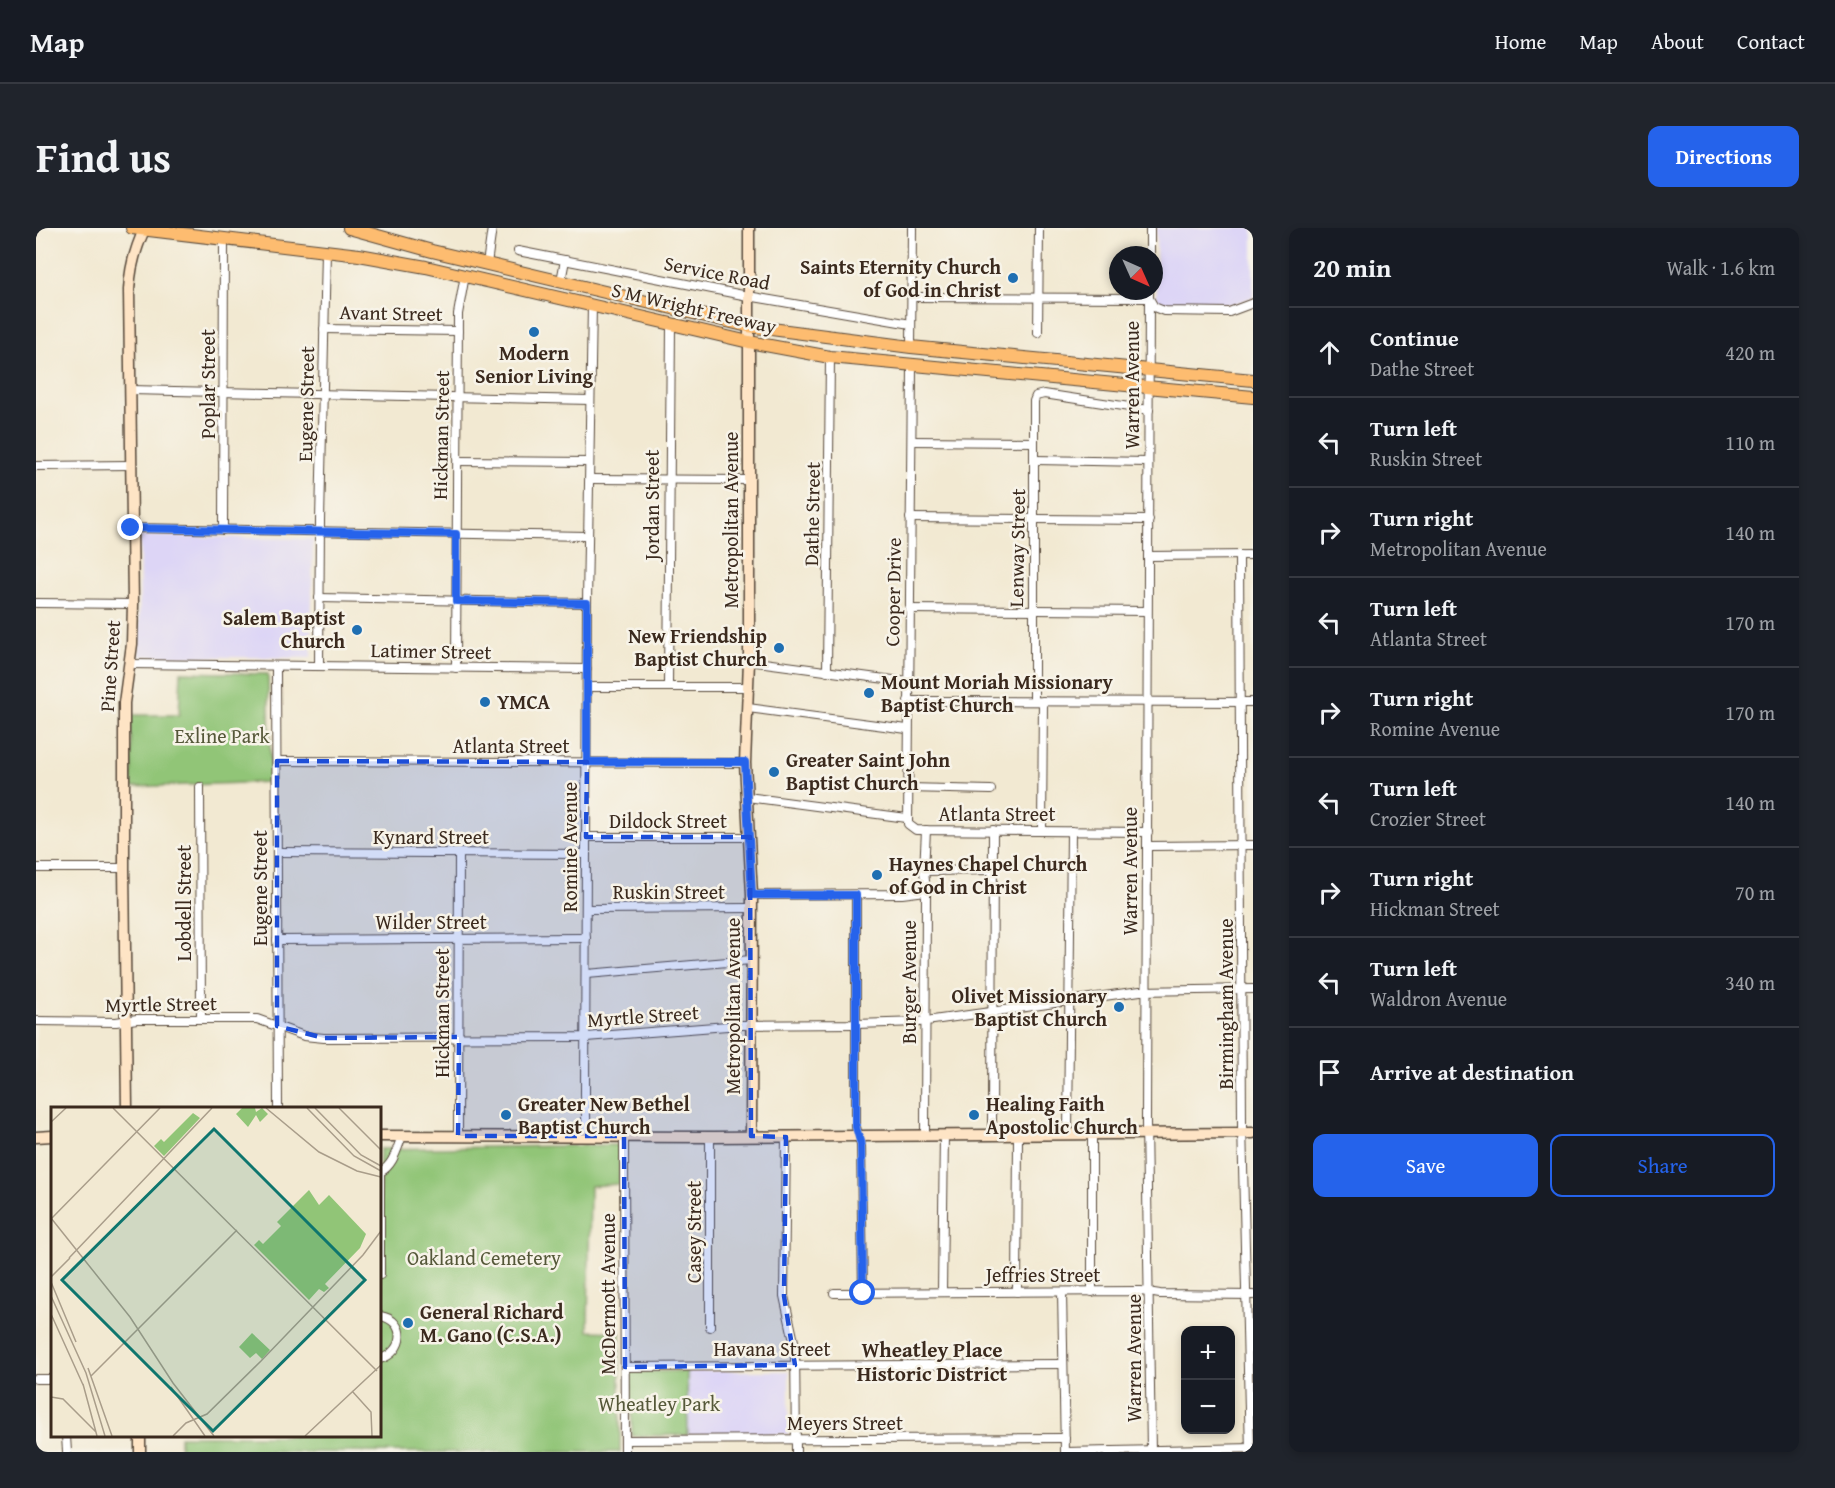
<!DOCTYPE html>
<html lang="en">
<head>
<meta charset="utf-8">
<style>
	:root { --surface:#171b24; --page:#20242c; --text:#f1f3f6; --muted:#9ea1a6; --line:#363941; --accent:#2563eb }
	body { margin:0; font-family:"Gentium Book Plus",serif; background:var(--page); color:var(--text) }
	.controls { position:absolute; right:18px; bottom:18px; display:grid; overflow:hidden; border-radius:12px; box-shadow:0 3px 9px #0003 }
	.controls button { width:54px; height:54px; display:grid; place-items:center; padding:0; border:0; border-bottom:2px solid var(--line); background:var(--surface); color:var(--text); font:30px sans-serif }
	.compass { position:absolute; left:1073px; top:18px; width:54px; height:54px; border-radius:50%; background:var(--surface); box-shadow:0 3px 9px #0003; rotate:135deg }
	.stop { position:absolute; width:18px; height:18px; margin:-14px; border:4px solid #2563eb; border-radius:50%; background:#fff }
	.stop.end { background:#2563eb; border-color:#fff; box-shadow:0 2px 6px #0008 }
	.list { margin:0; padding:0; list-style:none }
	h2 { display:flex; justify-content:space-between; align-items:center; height:78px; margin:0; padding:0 24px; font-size:26px }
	h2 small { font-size:20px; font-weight:400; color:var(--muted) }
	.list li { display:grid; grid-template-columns:39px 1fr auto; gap:18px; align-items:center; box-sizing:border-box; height:90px; padding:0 24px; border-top:2px solid var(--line) }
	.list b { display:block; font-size:22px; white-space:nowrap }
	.list p { margin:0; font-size:20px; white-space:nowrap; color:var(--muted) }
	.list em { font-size:20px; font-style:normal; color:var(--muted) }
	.actions { display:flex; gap:12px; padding:18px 24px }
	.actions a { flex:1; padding:14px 0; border:2px solid var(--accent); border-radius:12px; text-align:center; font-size:21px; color:var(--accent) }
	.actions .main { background:var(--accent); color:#fff }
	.icon { flex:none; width:33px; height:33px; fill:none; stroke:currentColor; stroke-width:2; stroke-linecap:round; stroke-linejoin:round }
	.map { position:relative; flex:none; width:1217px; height:1224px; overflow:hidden; border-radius:12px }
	header { display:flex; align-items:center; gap:36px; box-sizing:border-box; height:84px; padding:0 30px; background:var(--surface); border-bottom:2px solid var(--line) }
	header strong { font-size:28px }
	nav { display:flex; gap:33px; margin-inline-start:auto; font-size:21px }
	.intro { display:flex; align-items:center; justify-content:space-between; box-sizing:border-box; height:144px; padding:0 36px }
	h1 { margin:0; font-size:42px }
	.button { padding:15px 27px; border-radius:12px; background:var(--accent); color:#fff; font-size:21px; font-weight:700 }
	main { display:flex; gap:36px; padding:0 36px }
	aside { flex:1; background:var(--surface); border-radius:12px; box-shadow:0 3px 9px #0003 }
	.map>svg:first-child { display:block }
	.built { fill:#ddd5f6 }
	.green { fill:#91c577; stroke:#66784a; stroke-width:1.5 }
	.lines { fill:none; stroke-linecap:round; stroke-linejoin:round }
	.street-casing { stroke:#564739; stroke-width:10 }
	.secondary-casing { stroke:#564739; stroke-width:13 }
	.primary-casing { stroke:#564739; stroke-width:14 }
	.street { stroke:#fff; stroke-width:8 }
	.secondary { stroke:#fee4c5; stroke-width:10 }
	.primary { stroke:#fdbc6f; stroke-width:12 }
	.route { stroke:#2563eb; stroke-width:8 }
	.marked { fill:#1d4ed8; fill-opacity:0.2; stroke:#1d4ed8; stroke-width:4.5; stroke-dasharray:12 8; stroke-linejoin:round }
	.poi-dot { fill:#1f6fb2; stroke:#f7f3e8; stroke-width:2 }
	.labels { text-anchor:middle; stroke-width:5; stroke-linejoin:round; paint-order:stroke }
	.poi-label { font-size:20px; font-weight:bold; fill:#3b2a1e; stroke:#f7f3e8; text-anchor:start }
	.street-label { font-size:20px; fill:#3b2a1e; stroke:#f7f3e8 }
	.park-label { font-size:20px; fill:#555839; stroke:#f7f3e8 }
	.neighbourhood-label { font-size:21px; font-weight:bold; fill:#3b2a1e; stroke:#f7f3e8 }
	.inset-road { fill:none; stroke:#a99d8a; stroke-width:1.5 }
	.view { fill:#0f766e; fill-opacity:0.15; stroke:#0f766e; stroke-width:3 }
	.inset-edge { fill:none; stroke:#3b2a1e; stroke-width:3 }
</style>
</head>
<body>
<header>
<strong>Map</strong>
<nav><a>Home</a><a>Map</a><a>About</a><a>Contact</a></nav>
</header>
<div class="intro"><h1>Find us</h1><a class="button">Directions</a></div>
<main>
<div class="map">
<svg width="1217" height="1224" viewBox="0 0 1217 1224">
	<rect width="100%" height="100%" fill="#f7f3e8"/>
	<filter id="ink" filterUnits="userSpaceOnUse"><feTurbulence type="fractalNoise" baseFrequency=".0167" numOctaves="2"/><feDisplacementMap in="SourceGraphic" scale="12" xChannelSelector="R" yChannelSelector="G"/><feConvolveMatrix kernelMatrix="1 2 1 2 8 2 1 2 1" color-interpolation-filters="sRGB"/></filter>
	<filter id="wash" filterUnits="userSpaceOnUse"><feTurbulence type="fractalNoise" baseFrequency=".008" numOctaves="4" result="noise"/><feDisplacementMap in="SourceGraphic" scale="24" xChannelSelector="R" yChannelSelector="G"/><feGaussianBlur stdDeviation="1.35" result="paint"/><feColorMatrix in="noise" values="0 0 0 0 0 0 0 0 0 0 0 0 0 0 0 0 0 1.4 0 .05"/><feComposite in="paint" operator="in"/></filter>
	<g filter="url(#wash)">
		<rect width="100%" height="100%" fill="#f2e9d2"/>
		<g class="built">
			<polygon points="1120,0 1217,0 1217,69 1196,76 1128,77 1121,71"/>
			<polygon points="104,308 277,311 275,430 103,428"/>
			<polygon points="651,1143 753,1143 753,1206 652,1207"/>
		</g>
		<g class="green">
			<polygon points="145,444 232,446 235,554 96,559 95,487 143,487"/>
			<polygon points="583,917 583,956 554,958 552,1103 584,1104 584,1224 144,1224 144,1208 344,1208 344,921"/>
			<polygon points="651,1143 652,1207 596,1208 595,1144"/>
		</g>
	</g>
	<g filter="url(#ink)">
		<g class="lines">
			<g class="street-casing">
				<g id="street">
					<polyline points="482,23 712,68 875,96"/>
					<polyline points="1114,27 1114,0"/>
					<polyline points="451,36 456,0"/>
					<polyline points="525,53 529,32"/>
					<polyline points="1113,63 1110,895 1115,1224"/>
					<polyline points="876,69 1113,70"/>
					<polyline points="1114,72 1118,79 1128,83 1193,84 1217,75"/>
					<polyline points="288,101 422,103"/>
					<polyline points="1002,105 1003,0"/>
					<polyline points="875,119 876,0"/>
					<polyline points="876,138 872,596 880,602 1112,604"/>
					<polyline points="94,162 554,172"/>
					<polyline points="876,213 998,214"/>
					<polyline points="999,232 1112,234"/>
					<polyline points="422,233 553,234"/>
					<polyline points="0,238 95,237"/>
					<polyline points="554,251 713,252"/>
					<polyline points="874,290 1113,292"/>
					<polyline points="95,300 552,308"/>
					<polyline points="187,302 188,11"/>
					<polyline points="1203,327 1206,897 1214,1224"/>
					<polyline points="1112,328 1217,327"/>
					<polyline points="283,370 551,375"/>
					<polyline points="0,375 97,376"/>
					<polyline points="873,381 1111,383"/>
					<polyline points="713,433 872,454"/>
					<polyline points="94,436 551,441"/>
					<polyline points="283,438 284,293 290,23"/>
					<polyline points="240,439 242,880"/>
					<polyline points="420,440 422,86 429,47"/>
					<polyline points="791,444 794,129"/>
					<polyline points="551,459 712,459"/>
					<polyline points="632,459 635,96"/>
					<polyline points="872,473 1217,474"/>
					<polyline points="998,473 998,173 1000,168 1008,166 1113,182"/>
					<polyline points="712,480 871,501"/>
					<polyline points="241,533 709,535"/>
					<polyline points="164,559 165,790"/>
					<polyline points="872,560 955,562"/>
					<polyline points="711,569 871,590"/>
					<polyline points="1006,603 1007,473"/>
					<polyline points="550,609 714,609"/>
					<polyline points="1112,618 1217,617"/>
					<polyline points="241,624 550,626"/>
					<polyline points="0,640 88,640"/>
					<polyline points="888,643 957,642"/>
					<polyline points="716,667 866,666 890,663"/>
					<polyline points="820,667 820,899 825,917 827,1065"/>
					<polyline points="550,681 716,680"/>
					<polyline points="241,712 550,710"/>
					<polyline points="551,746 715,732"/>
					<polyline points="0,793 80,794 101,791 221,791 268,808 288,810 550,809 704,797 820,796 883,794 1104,763 1217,761"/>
					<polyline points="889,907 890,663 888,643 890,602"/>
					<polyline points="956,907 957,602"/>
					<polyline points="1032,907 1035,603"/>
					<polyline points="1056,907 1056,1064"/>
					<polyline points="422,908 423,625"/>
					<polyline points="588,908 589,1224"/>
					<polyline points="551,909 549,867 551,375 556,77"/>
					<polyline points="750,909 748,1068 759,1118 760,1224"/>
					<path d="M344,944C357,938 361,921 366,908"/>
					<polyline points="344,1047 344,944"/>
					<polyline points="906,1064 908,907"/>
					<polyline points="981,1064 982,908"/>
					<polyline points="1026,1064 1029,1224"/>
					<polyline points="798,1065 1105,1063 1124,1066 1217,1067"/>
					<path d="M344,1088C371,1092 369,1124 344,1131"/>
					<polyline points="674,1099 674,909"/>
					<polyline points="589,1139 1027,1136"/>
					<polyline points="0,1151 16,1151"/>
					<polyline points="30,1208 31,1224"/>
					<polyline points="589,1212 1029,1210"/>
					<polyline points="1029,1224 1217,1220"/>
				</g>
			</g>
			<g class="secondary-casing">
				<g id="secondary">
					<polyline points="713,0 713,433 709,535 716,667 715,908"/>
					<path d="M91,880L88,640V475L96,416L97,376L93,62C94,39 99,21 109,0"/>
					<polyline points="344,908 678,909 1217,905"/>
					<polyline points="0,909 16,908"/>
					<polyline points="104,1208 104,1224"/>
				</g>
			</g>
			<g class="primary-casing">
				<g id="primary">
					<polyline points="96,0 323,27 390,39 713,114 794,129 1217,169"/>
					<polyline points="313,0 396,23 712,98 875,119 1217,152"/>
				</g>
			</g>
			<use href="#street" class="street"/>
			<use href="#secondary" class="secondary"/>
			<use href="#primary" class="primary"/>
		</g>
	</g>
	<g class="lines" filter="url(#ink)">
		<polyline class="route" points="95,300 420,306 420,373 551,375 551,534 709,534 716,667 820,667 820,899 825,917 827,1065"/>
	</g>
	<path class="marked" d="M241,533L551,534L550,609H714L715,908L750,909L748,1068L759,1137L589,1139L588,908H422L423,809L288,810L241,798Z"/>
	<g class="poi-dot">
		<circle cx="977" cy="50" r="6"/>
		<circle cx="498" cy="104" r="6"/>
		<circle cx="321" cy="402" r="6"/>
		<circle cx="743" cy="420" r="6"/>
		<circle cx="833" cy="465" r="6"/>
		<circle cx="449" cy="474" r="6"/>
		<circle cx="738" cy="544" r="6"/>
		<circle cx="841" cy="647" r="6"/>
		<circle cx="1083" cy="779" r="6"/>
		<circle cx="470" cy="887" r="6"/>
		<circle cx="938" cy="887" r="6"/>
		<circle cx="372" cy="1095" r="6"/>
	</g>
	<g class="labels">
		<g class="poi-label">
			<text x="965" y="46" text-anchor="end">Saints Eternity Church<tspan x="965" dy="23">of God in Christ</tspan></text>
			<text x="498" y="132" text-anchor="middle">Modern<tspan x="498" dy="23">Senior Living</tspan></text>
			<text x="309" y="397" text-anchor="end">Salem Baptist<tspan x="309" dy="23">Church</tspan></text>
			<text x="731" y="415" text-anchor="end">New Friendship<tspan x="731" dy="23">Baptist Church</tspan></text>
			<text x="845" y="461">Mount Moriah Missionary<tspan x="845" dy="23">Baptist Church</tspan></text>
			<text x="461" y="481">YMCA</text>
			<text x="750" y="539">Greater Saint John<tspan x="750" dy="23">Baptist Church</tspan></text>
			<text x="853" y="643">Haynes Chapel Church<tspan x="853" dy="23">of God in Christ</tspan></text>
			<text x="1071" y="775" text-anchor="end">Olivet Missionary<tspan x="1071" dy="23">Baptist Church</tspan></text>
			<text x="482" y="883">Greater New Bethel<tspan x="482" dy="23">Baptist Church</tspan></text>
			<text x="950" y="883">Healing Faith<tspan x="950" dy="23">Apostolic Church</tspan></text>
			<text x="384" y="1091">General Richard<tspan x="384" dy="23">M. Gano (C.S.A.)</tspan></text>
		</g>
		<g class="street-label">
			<text transform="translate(681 45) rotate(11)" y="7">Service Road</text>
			<text transform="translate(658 80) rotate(13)" y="7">S M Wright Freeway</text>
			<text transform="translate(355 85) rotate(1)" y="7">Avant Street</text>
			<text transform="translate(172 156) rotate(-90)" y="7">Poplar Street</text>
			<text transform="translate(1096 157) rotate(-90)" y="7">Warren Avenue</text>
			<text transform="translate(270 176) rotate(-89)" y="7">Eugene Street</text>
			<text transform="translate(405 207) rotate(-89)" y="7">Hickman Street</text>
			<text transform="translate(616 277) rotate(-90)" y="7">Jordan Street</text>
			<text transform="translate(776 286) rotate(-89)" y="7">Dathe Street</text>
			<text transform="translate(695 292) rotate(-90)" y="7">Metropolitan Avenue</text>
			<text transform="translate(981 320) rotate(-89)" y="7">Lenway Street</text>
			<text transform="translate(857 364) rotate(-89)" y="7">Cooper Drive</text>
			<text transform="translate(395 423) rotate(1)" y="7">Latimer Street</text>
			<text transform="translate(74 438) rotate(-86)" y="7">Pine Street</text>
			<text x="475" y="525">Atlanta Street</text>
			<text x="961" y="593">Atlanta Street</text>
			<text x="632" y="600">Dildock Street</text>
			<text x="395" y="616">Kynard Street</text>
			<text transform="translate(534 619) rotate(-90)" y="7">Romine Avenue</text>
			<text transform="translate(1094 643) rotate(-90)" y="7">Warren Avenue</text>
			<text transform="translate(224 660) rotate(-90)" y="7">Eugene Street</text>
			<text x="633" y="671">Ruskin Street</text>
			<text transform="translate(148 675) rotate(-90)" y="7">Lobdell Street</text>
			<text x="395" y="701">Wilder Street</text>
			<text transform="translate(873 754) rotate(-90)" y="7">Burger Avenue</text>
			<text transform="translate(125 776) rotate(-1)" y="7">Myrtle Street</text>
			<text transform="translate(1190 776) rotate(-90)" y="7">Birmingham Avenue</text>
			<text transform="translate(697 778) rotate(-90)" y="7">Metropolitan Avenue</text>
			<text transform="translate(406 785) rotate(-90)" y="7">Hickman Street</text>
			<text transform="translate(607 788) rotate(-4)" y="7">Myrtle Street</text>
			<text transform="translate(658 1004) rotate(-90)" y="7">Casey Street</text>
			<text x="1007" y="1054">Jeffries Street</text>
			<text transform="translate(572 1066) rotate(-90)" y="7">McDermott Avenue</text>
			<text x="736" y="1128">Havana Street</text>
			<text transform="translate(1098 1130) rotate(-90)" y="7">Warren Avenue</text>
			<text x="809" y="1202">Meyers Street</text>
		</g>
		<g class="park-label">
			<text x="186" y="515">Exline Park</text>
			<text x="448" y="1037">Oakland Cemetery</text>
			<text x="623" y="1183">Wheatley Park</text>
		</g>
		<g class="neighbourhood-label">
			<text x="896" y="1129">Wheatley Place<tspan x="896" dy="24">Historic District</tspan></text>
		</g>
	</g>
	<g transform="translate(15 879)">
		<rect width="330" height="330" fill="#f2e9d2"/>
		<path d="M191,1H204L205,5L211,1L217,7L209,15L205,8L197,20L185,7ZM142,6L149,11L113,49L103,39L110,32L113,35ZM258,83L268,98L278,88L315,127L309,141L274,177L278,181L273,185L268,182L258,193L203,138L208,133L212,137L230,119L226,115ZM201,226L219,243L211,252L205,246L199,251L188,240Z" fill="#91c577"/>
		<path class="inset-road" d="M62,1L326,264M215,1L268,45L306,64L330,70M256,1L303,49L330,64M264,1L310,48L330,59M288,1L330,43M0,15L15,1M0,111L79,210L122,276L163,329M0,112L109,1M18,151L161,1M0,170L19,151M0,175L25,235M0,189L35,266L54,329M0,207L33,280M37,261L61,329M40,269L186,123M32,277L46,329M120,280L154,329M301,284L320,305L321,329M0,290L12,292L45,325M122,329L135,316L156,307L210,254L312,148L330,124M254,329L330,258"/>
		<path class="view" d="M163,22L314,173L162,324L11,173Z"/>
		<rect width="330" height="330" class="inset-edge"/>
	</g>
</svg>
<div class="controls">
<button>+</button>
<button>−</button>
</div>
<svg class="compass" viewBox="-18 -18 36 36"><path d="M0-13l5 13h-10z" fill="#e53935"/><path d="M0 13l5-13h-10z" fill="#9ea1a6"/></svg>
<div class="stop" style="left:827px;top:1065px"></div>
<div class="stop end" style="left:95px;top:300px"></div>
</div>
<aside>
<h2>20 min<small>Walk · 1.6 km</small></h2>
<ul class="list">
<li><svg class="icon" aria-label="ahead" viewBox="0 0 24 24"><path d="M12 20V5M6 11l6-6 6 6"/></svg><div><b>Continue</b><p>Dathe Street</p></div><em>420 m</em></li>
<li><svg class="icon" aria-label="left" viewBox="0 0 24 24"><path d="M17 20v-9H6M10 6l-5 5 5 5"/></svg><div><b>Turn left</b><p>Ruskin Street</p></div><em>110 m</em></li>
<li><svg class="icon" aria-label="right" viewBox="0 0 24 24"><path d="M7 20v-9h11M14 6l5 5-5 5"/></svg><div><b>Turn right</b><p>Metropolitan Avenue</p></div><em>140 m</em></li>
<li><svg class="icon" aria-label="left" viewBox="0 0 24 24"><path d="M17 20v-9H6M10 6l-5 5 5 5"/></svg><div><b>Turn left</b><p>Atlanta Street</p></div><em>170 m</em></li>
<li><svg class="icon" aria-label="right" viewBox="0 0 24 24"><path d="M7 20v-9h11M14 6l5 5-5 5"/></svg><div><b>Turn right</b><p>Romine Avenue</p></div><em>170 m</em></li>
<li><svg class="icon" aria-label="left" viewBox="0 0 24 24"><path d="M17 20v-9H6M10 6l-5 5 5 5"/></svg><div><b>Turn left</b><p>Crozier Street</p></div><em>140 m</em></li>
<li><svg class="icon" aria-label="right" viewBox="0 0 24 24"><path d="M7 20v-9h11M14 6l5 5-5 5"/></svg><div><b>Turn right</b><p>Hickman Street</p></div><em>70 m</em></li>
<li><svg class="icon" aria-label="left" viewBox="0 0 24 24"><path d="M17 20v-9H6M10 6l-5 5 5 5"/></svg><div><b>Turn left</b><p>Waldron Avenue</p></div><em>340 m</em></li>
<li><svg class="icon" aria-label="arrive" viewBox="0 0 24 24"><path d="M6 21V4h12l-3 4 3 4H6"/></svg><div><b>Arrive at destination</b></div></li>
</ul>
<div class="actions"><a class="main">Save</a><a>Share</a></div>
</aside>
</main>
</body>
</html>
